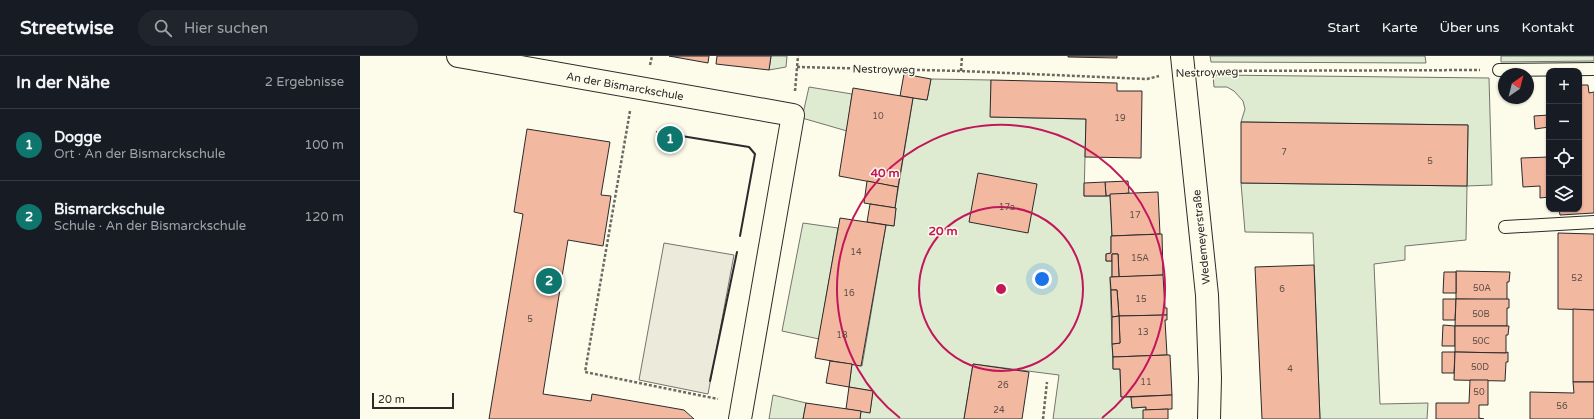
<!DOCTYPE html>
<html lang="de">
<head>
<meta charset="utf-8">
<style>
	:root { --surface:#171b24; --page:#20242c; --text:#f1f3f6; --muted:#9ea1a6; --line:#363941; --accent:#0f766e }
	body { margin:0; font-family:"Varela Round",sans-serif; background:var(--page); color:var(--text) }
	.controls { position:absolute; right:12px; top:12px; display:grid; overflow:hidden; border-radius:8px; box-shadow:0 1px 3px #0004 }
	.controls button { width:36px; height:36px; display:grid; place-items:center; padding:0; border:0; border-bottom:1px solid var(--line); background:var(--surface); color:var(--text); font:20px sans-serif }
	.compass { position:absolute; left:1138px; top:12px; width:36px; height:36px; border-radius:50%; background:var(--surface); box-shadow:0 1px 3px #0004; rotate:35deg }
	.scale { position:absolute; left:12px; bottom:10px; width:82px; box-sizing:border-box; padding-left:4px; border:2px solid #2b2b2b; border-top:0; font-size:11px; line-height:14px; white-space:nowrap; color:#2b2b2b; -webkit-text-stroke:3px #fdfbea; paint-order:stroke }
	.you { position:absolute; left:682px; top:223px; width:14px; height:14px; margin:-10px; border:3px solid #fff; border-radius:50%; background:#1a73e8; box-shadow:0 0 0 6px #1a73e833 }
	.badge { display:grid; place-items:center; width:26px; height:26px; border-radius:50%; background:var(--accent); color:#fff; font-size:13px; font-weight:700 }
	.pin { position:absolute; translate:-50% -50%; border:2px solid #fff; box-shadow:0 1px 4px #0006 }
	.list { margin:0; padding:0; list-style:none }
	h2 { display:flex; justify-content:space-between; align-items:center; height:52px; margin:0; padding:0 16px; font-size:17px }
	h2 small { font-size:13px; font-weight:400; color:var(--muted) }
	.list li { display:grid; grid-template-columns:26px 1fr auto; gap:12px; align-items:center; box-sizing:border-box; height:72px; padding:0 16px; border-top:1px solid var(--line) }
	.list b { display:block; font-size:15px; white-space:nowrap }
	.list p { margin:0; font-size:13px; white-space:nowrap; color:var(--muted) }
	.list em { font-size:13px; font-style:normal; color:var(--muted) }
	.icon { flex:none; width:22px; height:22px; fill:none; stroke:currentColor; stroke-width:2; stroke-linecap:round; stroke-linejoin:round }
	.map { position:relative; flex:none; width:1234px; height:363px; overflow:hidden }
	header { display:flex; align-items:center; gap:24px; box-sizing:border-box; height:56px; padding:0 20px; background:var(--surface); border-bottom:1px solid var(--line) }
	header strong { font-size:19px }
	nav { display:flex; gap:22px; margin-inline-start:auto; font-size:14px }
	.search { width:280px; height:36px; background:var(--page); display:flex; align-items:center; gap:10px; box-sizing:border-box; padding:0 14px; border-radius:22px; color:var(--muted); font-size:15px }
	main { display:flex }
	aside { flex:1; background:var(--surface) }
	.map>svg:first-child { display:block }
	.green { fill:#deebd1; stroke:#74746e }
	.parking { fill:#eceadb; stroke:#74746e }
	.building { fill:#f2b8a0; stroke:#2b2b2b }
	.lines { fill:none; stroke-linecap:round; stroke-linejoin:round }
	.service-casing { stroke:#2b2b2b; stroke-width:14 }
	.minor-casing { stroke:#2b2b2b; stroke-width:24 }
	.path { stroke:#6a6964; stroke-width:2.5; stroke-dasharray:3 2; stroke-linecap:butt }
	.service { stroke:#fdfbea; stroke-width:12 }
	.minor { stroke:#fdfbea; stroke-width:22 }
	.wall { stroke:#2b2b2b; stroke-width:2 }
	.ring { fill:none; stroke:#c2185b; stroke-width:2 }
	.labels { text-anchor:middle; stroke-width:3; stroke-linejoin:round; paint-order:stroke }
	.number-label { font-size:9px; fill:#5d4e48 }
	.street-label { font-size:11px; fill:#2b2b2b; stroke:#fdfbea }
	.centre { fill:#c2185b; stroke:#fdfbea; stroke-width:2 }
	.ring-label { font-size:12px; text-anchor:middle; font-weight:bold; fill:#c2185b; stroke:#fdfbea; stroke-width:3; stroke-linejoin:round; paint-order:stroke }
</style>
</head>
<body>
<header>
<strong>Streetwise</strong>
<div class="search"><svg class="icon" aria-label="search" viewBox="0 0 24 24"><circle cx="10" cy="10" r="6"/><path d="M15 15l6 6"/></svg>Hier suchen</div>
<nav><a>Start</a><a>Karte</a><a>Über uns</a><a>Kontakt</a></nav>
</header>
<main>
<aside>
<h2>In der Nähe<small>2 Ergebnisse</small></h2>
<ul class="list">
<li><span class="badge">1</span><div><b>Dogge</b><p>Ort · An der Bismarckschule</p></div><em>100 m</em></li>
<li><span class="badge">2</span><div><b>Bismarckschule</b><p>Schule · An der Bismarckschule</p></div><em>120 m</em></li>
</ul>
</aside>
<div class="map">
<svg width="1234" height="363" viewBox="0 0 1234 363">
	<rect width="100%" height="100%" fill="#fdfbea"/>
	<g class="green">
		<polygon points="411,0 427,0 426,11 409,14"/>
		<polygon points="850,0 1065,0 1066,7 851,6"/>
		<polygon points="1141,0 1234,0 1234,5 1141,6"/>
		<polygon points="853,19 1129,22 1132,129 1107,130 1106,184 1045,190 1045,204 1014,208 1020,348 1068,347 1067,363 960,363 953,177 885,176 881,127 1107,130 1108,69 881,66 885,53 883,45 874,35 867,31 854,31"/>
		<polygon points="571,23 631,24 631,61 726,63 724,140 750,140 752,180 751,180 751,197 746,198 746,205 752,205 752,221 750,222 753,313 760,313 761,341 771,341 772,352 786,351 784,363 693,363 699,319 613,308 604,363 500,363 501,355 510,356 513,335 489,331 492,308 502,310 526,169 534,170 536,152 535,152 553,42 567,44"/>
		<polygon points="449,31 492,38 487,75 442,62"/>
		<polygon points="443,167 478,172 459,283 422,275"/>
		<polygon points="413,339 446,347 443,363 409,363"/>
	</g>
	<polygon class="parking" points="304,187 374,199 348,338 279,324"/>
	<g class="building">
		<polygon points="309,0 349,0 348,7"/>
		<polygon points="357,0 411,0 409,14 356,8"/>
		<polygon points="708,0 757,0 757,2 708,1"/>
		<polygon points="544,18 571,23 567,44 540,40"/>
		<polygon points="631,24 757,27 757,35 782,35 781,102 725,101 726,63 630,61"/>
		<polygon points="1219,29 1228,29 1229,37 1234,36 1234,157 1200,159 1199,153 1219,153"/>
		<polygon points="493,32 553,42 538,131 479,120"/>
		<polygon points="1189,59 1189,71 1175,73 1174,60"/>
		<polygon points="881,66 1108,69 1107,130 881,127"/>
		<polygon points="167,73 250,86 241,139 251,140 243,190 208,184 183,338 231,345 232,338 307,351 324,354 334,363 129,363 163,158 154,156"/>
		<polygon points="1189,101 1189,141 1180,142 1180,130 1163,131 1161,102"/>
		<polygon points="618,117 677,128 668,177 609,166"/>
		<polygon points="507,125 538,131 535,152 504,147"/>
		<polygon points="768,125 769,137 746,140 745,126"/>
		<polygon points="745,126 746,140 724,140 724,127"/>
		<polygon points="798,136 800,178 752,180 750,138"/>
		<polygon points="510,148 536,152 534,170 507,166"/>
		<polygon points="480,162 526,169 501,310 455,302"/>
		<polygon points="1198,177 1234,178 1234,254 1198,253"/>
		<polygon points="802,178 803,219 759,221 758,198 752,198 752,205 746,205 746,198 751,197 751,180"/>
		<polygon points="752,198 758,198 759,221 752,221"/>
		<polygon points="954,209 960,363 902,363 895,211"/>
		<polygon points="1096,215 1150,216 1149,226 1147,226 1147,244 1096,243"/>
		<polygon points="1084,216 1096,216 1096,237 1083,237"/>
		<polygon points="803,219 805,252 807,252 807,259 759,260 757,234 751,234 750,221"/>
		<polygon points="751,234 757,234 759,260 752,261"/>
		<polygon points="1083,243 1096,243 1095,264 1083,264"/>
		<polygon points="1096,243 1149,243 1149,252 1147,252 1147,270 1095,270"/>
		<polygon points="1213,253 1234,254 1234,326 1213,326"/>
		<polygon points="807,259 807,264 805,264 807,299 753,301 752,288 760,287 759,260"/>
		<polygon points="759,260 760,287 752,288 752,261"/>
		<polygon points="1083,269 1095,270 1095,290 1082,290"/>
		<polygon points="1095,270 1149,270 1148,279 1146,279 1146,297 1095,296"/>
		<polygon points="1082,296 1095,296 1094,317 1082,317"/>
		<polygon points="1095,296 1146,297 1148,296 1148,306 1146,306 1145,325 1094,324"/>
		<polygon points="807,299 810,299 812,339 761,341 760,313 753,313 753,301"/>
		<polygon points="470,305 492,308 489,331 466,327"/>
		<polygon points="613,308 669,316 662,363 604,363"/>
		<polygon points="1110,324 1128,324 1128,349 1119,349 1119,362 1124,363 1076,363 1076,347 1109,347"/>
		<polygon points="1213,326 1234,326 1234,363 1170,363 1170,336 1214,337"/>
		<polygon points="489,331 513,335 510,357 486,353"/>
		<polygon points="812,339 812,353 786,354 786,351 772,352 771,341"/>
		<polygon points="446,347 501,355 500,363 443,363"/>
		<polygon points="808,353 808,363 783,363 783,354"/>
	</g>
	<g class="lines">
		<g class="service-casing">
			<g id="service">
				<polyline points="1139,14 1234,13"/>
				<polyline points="1145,171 1234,166"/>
			</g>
		</g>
		<g class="minor-casing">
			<g id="minor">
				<polyline points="98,0 433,59 380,363"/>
				<polyline points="822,0 847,239 850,322 849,363"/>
			</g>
		</g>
		<g class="path">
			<polyline points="290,9 292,0"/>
			<polyline points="437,11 601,15 787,23 799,20"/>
			<polyline points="601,15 602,0"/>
			<polyline points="849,15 1120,14"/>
			<polyline points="435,35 438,0"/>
			<polyline points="270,55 225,316 358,343"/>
			<polyline points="683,363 687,326"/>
		</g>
		<use href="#service" class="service"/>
		<use href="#minor" class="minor"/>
		<g class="wall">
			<polyline points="297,76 389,91 395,98 380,180"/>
			<polyline points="350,325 377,196"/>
		</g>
	</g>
	<g class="ring">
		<circle cx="641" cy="233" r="82"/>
		<path d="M540 362A164 164 0 1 1 742 362"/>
	</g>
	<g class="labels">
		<g class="number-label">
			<text x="518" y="63">10</text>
			<text x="760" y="65">19</text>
			<text x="924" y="99">7</text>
			<text x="1070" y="108">5</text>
			<text x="647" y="154">17a</text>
			<text x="775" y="162">17</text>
			<text x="496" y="199">14</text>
			<text x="780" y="205">15A</text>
			<text x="1217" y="225">52</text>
			<text x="1122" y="235">50A</text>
			<text x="922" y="236">6</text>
			<text x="489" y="240">16</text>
			<text x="781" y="246">15</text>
			<text x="1121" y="261">50B</text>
			<text x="170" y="266">5</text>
			<text x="783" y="279">13</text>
			<text x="482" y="282">18</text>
			<text x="1121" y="288">50C</text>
			<text x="1120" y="314">50D</text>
			<text x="930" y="316">4</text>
			<text x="786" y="329">11</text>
			<text x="643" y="332">26</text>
			<text x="1119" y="339">50</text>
			<text x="1202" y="353">56</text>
			<text x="639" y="357">24</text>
		</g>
		<g class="street-label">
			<text transform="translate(524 13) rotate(1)" y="4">Nestroyweg</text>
			<text transform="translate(847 16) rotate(-2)" y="4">Nestroyweg</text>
			<text transform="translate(265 30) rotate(10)" y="4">An der Bismarckschule</text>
			<text transform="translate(841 181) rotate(-96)" y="4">Wedemeyerstraße</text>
		</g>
	</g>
	<circle cx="641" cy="233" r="6" class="centre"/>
	<g class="ring-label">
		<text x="525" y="121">40 m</text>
		<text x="583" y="179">20 m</text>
	</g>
</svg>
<div class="controls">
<button>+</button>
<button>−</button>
<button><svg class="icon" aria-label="locate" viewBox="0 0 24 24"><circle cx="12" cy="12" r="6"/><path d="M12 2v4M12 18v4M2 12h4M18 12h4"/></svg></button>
<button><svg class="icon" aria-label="layers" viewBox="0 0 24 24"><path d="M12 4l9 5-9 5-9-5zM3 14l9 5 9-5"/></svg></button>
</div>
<svg class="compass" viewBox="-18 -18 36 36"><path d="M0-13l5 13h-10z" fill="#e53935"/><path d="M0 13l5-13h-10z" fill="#9ea1a6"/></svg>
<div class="scale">20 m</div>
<div class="you"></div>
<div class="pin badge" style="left:310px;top:83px">1</div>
<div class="pin badge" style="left:189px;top:225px">2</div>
</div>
</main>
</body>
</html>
